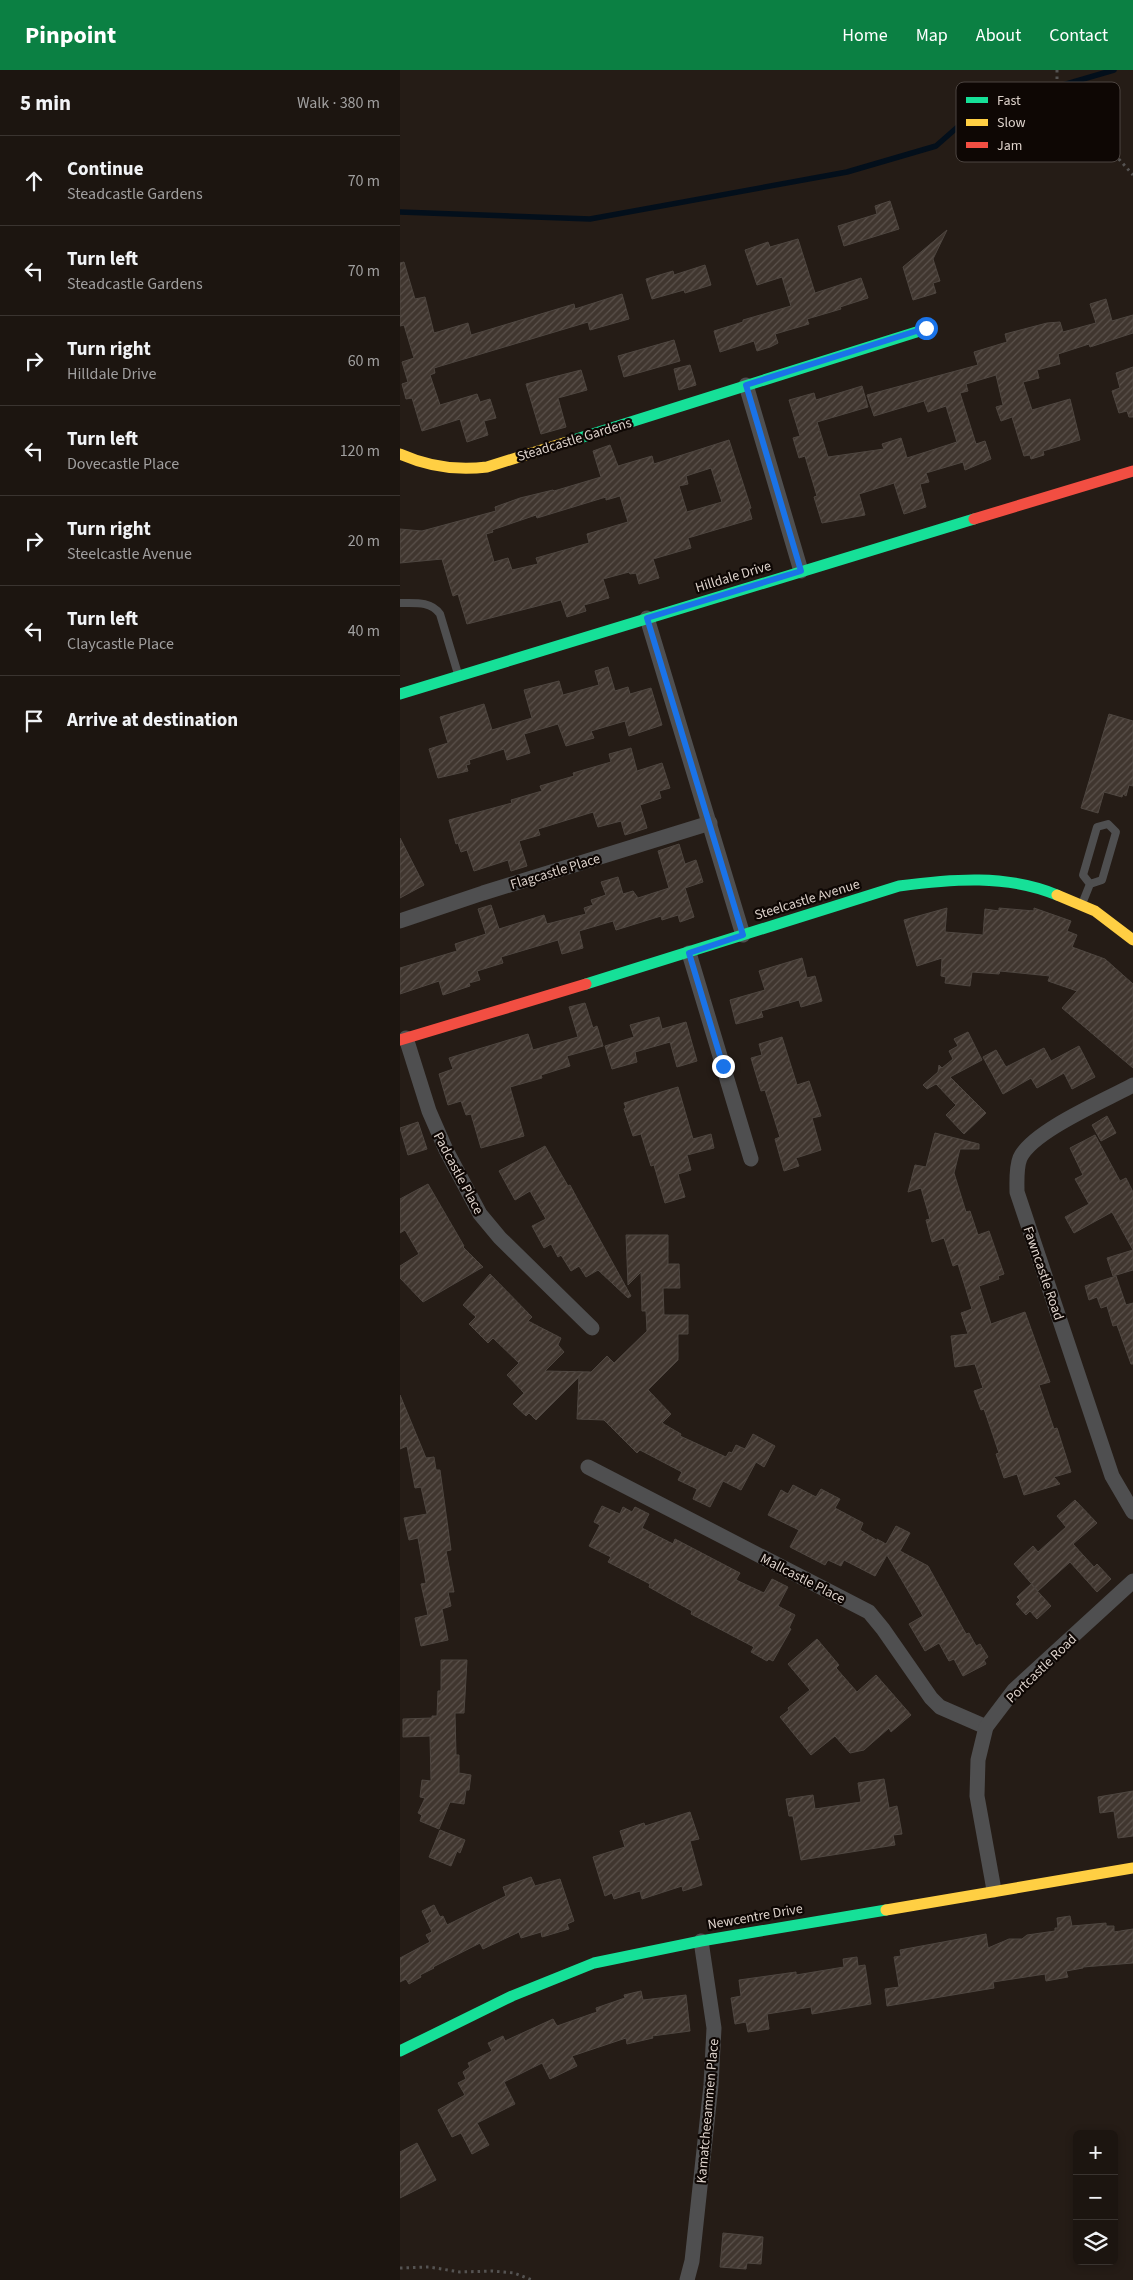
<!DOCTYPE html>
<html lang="en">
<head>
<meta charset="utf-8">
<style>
	:root { --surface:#1c1510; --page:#251e19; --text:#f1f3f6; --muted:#a09f9f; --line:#3a3430; --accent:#0b8043 }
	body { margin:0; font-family:"Source Sans 3",sans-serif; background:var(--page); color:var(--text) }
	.controls { position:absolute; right:15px; bottom:15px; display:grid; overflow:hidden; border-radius:8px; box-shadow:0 2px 8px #0003 }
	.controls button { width:45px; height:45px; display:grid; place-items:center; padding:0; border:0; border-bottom:1px solid var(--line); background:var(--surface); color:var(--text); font:25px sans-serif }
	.stop { position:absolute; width:15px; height:15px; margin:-11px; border:4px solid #1a73e8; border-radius:50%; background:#fff }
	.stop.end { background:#1a73e8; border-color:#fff; box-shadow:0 1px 5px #0008 }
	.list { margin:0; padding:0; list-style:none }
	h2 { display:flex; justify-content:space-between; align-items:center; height:65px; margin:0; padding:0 20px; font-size:21px }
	h2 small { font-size:16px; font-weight:400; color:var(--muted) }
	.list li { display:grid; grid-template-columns:32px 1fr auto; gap:15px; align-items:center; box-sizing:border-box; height:90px; padding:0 20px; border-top:1px solid var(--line) }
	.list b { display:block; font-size:19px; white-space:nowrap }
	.list p { margin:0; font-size:16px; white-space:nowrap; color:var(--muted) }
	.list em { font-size:16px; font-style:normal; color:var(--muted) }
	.icon { flex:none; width:28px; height:28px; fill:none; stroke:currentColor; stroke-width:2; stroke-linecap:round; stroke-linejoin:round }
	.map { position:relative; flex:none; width:733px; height:2210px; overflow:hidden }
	header { display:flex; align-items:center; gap:30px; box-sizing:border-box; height:70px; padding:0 25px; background:var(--accent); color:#fff }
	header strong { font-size:24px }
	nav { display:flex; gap:28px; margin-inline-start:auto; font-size:18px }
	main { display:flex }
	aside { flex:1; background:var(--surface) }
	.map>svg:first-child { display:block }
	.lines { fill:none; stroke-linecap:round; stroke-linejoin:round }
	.stream { stroke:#030f1b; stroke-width:5.5 }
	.building { fill:url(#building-hatch); stroke:#4e4640; fill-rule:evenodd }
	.path { stroke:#555352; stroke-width:3; stroke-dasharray:2.5 4; stroke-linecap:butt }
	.lane { stroke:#4f4f50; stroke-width:8 }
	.street { stroke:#4f4f50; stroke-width:15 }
	.fast { stroke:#16e098; stroke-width:11 }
	.slow { stroke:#ffcf43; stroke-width:11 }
	.jam { stroke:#f24e42; stroke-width:11 }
	.route { stroke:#1a73e8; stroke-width:6 }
	.labels { text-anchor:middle; stroke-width:4.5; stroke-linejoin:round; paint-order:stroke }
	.street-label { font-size:14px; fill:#ddd2cb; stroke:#0e0704 }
	.key { fill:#0e0704; stroke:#4c4440; stroke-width:1 }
	.key-label { font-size:14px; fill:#ddd2cb }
</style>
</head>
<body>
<header>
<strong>Pinpoint</strong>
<nav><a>Home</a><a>Map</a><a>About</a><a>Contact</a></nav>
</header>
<main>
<aside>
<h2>5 min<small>Walk · 380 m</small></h2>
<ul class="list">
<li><svg class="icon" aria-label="ahead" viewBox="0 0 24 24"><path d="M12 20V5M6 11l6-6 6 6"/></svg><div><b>Continue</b><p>Steadcastle Gardens</p></div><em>70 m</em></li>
<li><svg class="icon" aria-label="left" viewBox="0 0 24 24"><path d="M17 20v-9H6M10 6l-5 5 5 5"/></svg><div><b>Turn left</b><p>Steadcastle Gardens</p></div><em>70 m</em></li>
<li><svg class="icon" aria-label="right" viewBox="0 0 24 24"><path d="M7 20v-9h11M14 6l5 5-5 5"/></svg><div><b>Turn right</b><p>Hilldale Drive</p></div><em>60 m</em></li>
<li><svg class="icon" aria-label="left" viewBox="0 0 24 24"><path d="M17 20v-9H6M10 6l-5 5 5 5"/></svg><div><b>Turn left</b><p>Dovecastle Place</p></div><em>120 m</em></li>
<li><svg class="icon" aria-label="right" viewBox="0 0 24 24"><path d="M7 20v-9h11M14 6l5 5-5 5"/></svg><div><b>Turn right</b><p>Steelcastle Avenue</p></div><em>20 m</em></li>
<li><svg class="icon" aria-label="left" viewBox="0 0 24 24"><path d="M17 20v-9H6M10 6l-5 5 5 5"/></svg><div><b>Turn left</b><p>Claycastle Place</p></div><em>40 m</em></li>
<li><svg class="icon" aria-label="arrive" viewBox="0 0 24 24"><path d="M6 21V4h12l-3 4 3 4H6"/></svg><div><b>Arrive at destination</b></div></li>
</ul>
</aside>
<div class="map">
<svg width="733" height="2210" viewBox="0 0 733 2210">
	<defs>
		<pattern id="building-hatch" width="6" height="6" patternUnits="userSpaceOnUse" patternTransform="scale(1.25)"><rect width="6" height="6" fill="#40362f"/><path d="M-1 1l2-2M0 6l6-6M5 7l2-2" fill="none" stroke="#5b524c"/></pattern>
	</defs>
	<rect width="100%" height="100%" fill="#251c16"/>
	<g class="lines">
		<polyline class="stream" points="0,142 190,149 447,102 536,76 577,40 714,0"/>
	</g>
	<g class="building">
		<polygon points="490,131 499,159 444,176 438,156 477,144 475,136"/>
		<polygon points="547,160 533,189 540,211 533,213 536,223 513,230 503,197"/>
		<polygon points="398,169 415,223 461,208 468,228 440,237 441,239 407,249 409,254 375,264 378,273 370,277 357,281 354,271 320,282 314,261 343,252 343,250 391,236 382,207 357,215 345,180 368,172 370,177"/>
		<polygon points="4,192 15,229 25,227 34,263 68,253 71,265 174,234 175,239 222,224 229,249 190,260 188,252 34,298 35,303 30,305 40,335 77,324 80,332 90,329 96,348 84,351 88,365 67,372 60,349 22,361 12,328 6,329 2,314 8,312 2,292 14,288 4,255 0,256 0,193"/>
		<polygon points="305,195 311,215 285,223 284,220 252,229 246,209 273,201 274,205"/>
		<polygon points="706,229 712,251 733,245 733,263 690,277 689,274 658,284 660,294 637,300 639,308 623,312 632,340 670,329 680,370 643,381 644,385 631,389 630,385 624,386 612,347 601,351 596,337 603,335 596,305 566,314 568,321 560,323 576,374 585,371 591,389 565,400 563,392 526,403 529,412 520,414 526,437 504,444 494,413 459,424 465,445 422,453 414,427 417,426 405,386 399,388 393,368 400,366 389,330 414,323 416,330 462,316 468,337 417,352 428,387 484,379 482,374 501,368 507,388 557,372 546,336 528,342 524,331 474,346 467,325 578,295 574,282 607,272 605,264 647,253 660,252 663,262 696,253 690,234"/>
		<polygon points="274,270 280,291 224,307 218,286"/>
		<polygon points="290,295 296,315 279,320 274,299"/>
		<polygon points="733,297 733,347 729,347 727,341 719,343 712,321 720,318 716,303"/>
		<polygon points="181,300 187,320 158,328 166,357 141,364 126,314"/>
		<path d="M329,370L351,438L349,439L352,449L288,468L291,478L253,489L259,508L239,514L236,503L230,504L229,502L203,509L209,528L184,535L186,541L167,547L161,530L67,554L58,524L53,526L42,489L0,493V459L22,461L96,441L95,437L120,428L153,420L154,421L201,407L193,381L210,375L218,396L252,386L254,394ZM311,398L322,432L287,442L279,416L288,414L286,406ZM220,426L228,452L187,464L189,473L136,488L138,494L112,500L108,488L94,492L86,464L93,462L92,460L136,445L137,448L206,427V430Z"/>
		<polygon points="208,597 215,621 228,617 230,624 251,618 262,655 229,666 225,651 191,661 194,668 166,676 158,654 124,664 130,683 107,690 104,679 69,690 70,694 66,695 68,701 38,708 29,679 48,673 40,647 84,634 92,660 132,648 124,620 159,611 163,625 199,615 195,601"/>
		<polygon points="709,644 733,651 733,716 729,715 726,726 723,724 722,727 704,722 698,743 681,738"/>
		<polygon points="231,678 237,701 262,693 270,718 259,721 261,728 240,735 247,758 225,765 221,751 198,757 193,742 138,759 140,765 119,771 127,796 111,801 108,790 74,801 67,780 61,782 58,773 56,774 49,750 112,733 111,730 142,721 140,716 174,706 173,703 211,692 209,684"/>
		<polygon points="0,768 24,815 0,828"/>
		<polygon points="279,774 285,794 296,790 303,812 285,818 294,847 280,852 278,845 262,850 261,846 216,860 213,851 179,861 183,878 162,884 158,870 101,887 103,893 77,901 80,910 69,913 70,916 43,925 39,911 0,924 0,898 57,881 55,874 86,864 78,839 91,835 99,859 144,845 147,854 186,844 184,838 193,835 191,830 206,825 201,812 218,807 223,824 233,821 238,828 269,818 258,781"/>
		<polygon points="547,838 545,862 583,865 585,839 599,841 599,838 634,841 634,838 671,851 667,861 677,865 672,877 705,889 733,914 733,998 662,938 677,921 648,911 650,906 600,901 599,904 572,902 570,916 545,913 546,907 541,906 542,888 517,896 504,850"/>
		<polygon points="402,888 407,908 415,906 422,931 401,937 399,930 361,941 363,947 336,954 330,930 365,920 359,901"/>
		<polygon points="185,933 193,958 197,956 203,976 167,986 170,996 141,1005 142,1008 110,1017 124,1066 81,1078 71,1044 66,1045 61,1031 48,1035 39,1004 53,999 49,988 128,964 133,980 178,967 169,937"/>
		<polygon points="259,947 262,959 286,952 297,991 277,997 270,972 235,982 237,992 212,999 205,976 234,967 230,955"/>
		<polygon points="568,962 582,990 550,1007 586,1043 564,1064 546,1045 556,1035 536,1014 527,1019 523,1015 538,1002 539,995 542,998 553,989 549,981 558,976 554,969"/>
		<polygon points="382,967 397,1015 409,1011 421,1046 412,1048 421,1080 396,1088 399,1096 384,1101 375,1069 380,1067 365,1020 361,1021 351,988 362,985 359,974"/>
		<polygon points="679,976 695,1007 672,1019 664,1003 637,1018 631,1008 603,1024 583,987 596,980 606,997 644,978 651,991"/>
		<polygon points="278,1017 293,1069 311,1064 314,1078 287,1085 291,1100 278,1104 285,1127 265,1133 254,1095 251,1096 241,1064 233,1066 224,1039 226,1038 224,1033"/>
		<polygon points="707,1046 716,1063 701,1071 692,1055"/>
		<polygon points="18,1052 27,1079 8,1085 0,1058"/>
		<polygon points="535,1063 579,1074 579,1079 560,1079 554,1103 566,1142 570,1141 578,1165 589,1161 604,1204 598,1206 599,1209 579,1216 591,1254 625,1242 650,1312 639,1315 654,1359 657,1358 671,1402 654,1407 660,1414 624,1425 617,1404 604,1408 596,1384 599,1383 584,1339 581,1340 574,1321 583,1318 575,1294 555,1297 551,1266 568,1264 561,1243 572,1239 558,1194 553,1196 544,1168 532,1172 526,1150 530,1149 521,1118 508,1122 515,1095 526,1097"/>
		<polygon points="695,1065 720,1111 726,1108 733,1122 733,1200 713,1206 707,1188 733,1180 712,1142 674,1163 665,1147 689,1134 675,1109 683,1105 670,1078"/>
		<polygon points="145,1076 168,1116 170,1115 178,1130 231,1226 228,1228 198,1200 186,1207 179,1196 171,1201 161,1185 158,1187 151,1174 144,1178 132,1156 146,1149 130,1121 115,1130 99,1101"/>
		<polygon points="28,1114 64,1176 63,1177 83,1197 23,1232 0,1208 0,1196 19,1184 5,1160 0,1163 0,1129"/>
		<polygon points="226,1165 268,1165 268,1194 279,1194 280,1218 263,1218 264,1245 288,1245 288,1264 278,1264 278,1290 248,1320 271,1344 262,1353 281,1364 280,1366 326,1387 329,1382 332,1383 336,1375 345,1379 353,1364 375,1376 364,1397 356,1392 341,1420 323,1411 310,1437 293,1429 297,1419 278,1410 282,1402 240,1380 237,1383 204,1350 177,1349 179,1307 136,1350 129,1343 126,1346 113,1334 124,1323 107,1305 119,1293 93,1268 88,1273 69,1254 76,1247 63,1235 90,1204 132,1247 128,1251 161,1268 158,1275 164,1282 145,1301 191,1302 207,1286 214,1293 247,1261 246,1241 242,1241 241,1202 228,1215"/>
		<polygon points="716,1206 726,1235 733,1233 733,1294 731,1294 717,1255 713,1256 707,1236 701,1238 697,1227 689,1230 685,1216"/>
		<polygon points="0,1325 26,1388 34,1387 36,1400 40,1400 51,1480 46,1481 54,1522 48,1522 51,1536 42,1539 48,1570 21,1576 15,1548 28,1545 21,1514 26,1513 18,1468 9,1470 4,1448 27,1444 21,1417 15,1418 7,1376 0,1379"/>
		<polygon points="393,1415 416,1427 421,1419 440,1429 435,1438 463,1453 460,1460 478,1471 477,1469 486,1474 496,1456 510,1463 500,1481 528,1496 566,1564 569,1563 576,1576 580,1574 588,1587 584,1590 586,1594 563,1606 554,1589 549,1591 539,1573 525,1581 509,1554 523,1546 487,1485 475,1506 444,1490 441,1496 428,1490 425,1495 390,1477 399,1460 368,1445 381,1420 388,1424"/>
		<polygon points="675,1430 697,1453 673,1474 694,1497 697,1494 711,1509 697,1522 670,1492 638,1521 614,1494 633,1476 638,1482 666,1457 657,1446"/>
		<polygon points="202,1436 220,1444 223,1437 232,1442 235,1437 249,1444 242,1458 273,1474 275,1469 340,1503 336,1510 364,1523 372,1509 388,1517 378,1536 395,1545 389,1558 391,1559 373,1591 369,1589 367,1591 351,1582 354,1577 291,1544 292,1541 249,1517 250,1514 208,1492 211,1487 189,1476 200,1455 194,1452"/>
		<polygon points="631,1514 651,1536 637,1549 630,1541 626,1545 616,1534 620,1530 617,1527"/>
		<polygon points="417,1569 439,1595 436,1598 457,1622 476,1605 511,1645 491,1662 489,1658 464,1680 450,1683 435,1666 411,1685 380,1647 389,1640 388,1638 410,1620 388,1594"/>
		<polygon points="41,1590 67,1590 64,1643 55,1643 56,1685 59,1685 59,1703 71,1705 69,1720 66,1720 64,1734 50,1732 39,1759 20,1751 22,1745 18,1743 25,1728 20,1727 22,1710 31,1711 30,1666 3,1667 3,1649 32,1648 32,1646 37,1646 38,1621 41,1621"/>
		<polygon points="484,1709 489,1738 497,1736 502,1764 493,1765 495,1775 401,1790 393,1746 389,1746 386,1729 413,1725 415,1739 461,1732 458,1713"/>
		<polygon points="733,1721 733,1766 718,1768 714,1741 700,1743 698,1727"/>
		<polygon points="290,1742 299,1769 290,1771 302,1815 283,1821 282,1816 242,1829 240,1821 214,1829 212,1823 205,1826 193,1787 225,1777 220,1761 244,1753 245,1756"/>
		<polygon points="40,1760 65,1770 60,1783 57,1781 51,1796 29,1787"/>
		<polygon points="131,1807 135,1816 160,1809 174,1851 167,1854 169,1859 142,1867 141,1862 121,1868 119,1862 83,1879 80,1873 33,1897 34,1898 20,1905 21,1907 9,1914 6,1909 0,1912 0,1888 30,1872 26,1865 32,1862 22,1841 34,1835 40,1847 43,1846 47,1855 106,1826 103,1817"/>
		<polygon points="670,1846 672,1856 706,1853 706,1856 714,1856 714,1862 733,1859 733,1893 683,1897 683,1898 666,1901 668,1907 646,1911 645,1904 593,1912 594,1918 487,1936 485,1919 499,1917 494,1887 501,1886 500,1880 586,1864 588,1878 609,1869 622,1869 627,1865 655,1861 655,1858 658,1858 657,1848"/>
		<polygon points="457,1887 458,1896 465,1895 471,1934 412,1944 411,1937 367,1944 369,1959 348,1962 346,1952 335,1954 331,1928 341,1926 339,1910 396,1902 396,1905 444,1897 443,1889"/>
		<polygon points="241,1921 243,1930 286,1925 290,1961 252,1966 253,1968 227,1974 226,1968 172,1986 177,1996 150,2009 142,1993 104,2012 115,2034 77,2053 89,2075 72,2084 61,2063 52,2067 38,2040 65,2025 58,2013 66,2009 63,2002 70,1997 68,1993 92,1981 88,1973 103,1966 105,1971 153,1949 157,1956 197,1942 196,1938 225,1928 224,1925"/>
		<polygon points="17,2073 36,2110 0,2128 0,2082"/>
		<polygon points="323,2163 363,2167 361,2194 347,2193 346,2199 320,2197"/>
	</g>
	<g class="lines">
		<g class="path">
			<polyline points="657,0 657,29 671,53 709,78 733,105"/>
			<polyline points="0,2198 29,2197 60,2202 93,2201 114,2203 132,2210"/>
		</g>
		<g class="lane">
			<path d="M0,533C15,533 31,531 40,544L58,604"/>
			<polyline points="682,834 690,814 683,805 697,757 708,754 716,762 702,810 690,814"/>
		</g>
		<g class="street">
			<polyline points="346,315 401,501"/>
			<polyline points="247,548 343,865"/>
			<polyline points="0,851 83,823 310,753"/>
			<polyline points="289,883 351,1089"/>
			<polyline points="6,968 29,1041 46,1080 80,1144 100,1168 192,1258"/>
			<path d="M733,1015C706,1030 632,1061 620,1088C616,1098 617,1111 617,1122L712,1406L733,1442"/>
			<polyline points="188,1397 469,1542 483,1559 531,1628 540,1637 586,1657"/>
			<polyline points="594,1820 577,1726 578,1690 586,1657 614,1620 733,1511"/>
			<polyline points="287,2210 292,2191 311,2015 314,1958 301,1871"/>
		</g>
		<g class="fast">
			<polyline points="167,372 526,259"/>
			<polyline points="0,624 574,449"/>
			<path d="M186,914L499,816C552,809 607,804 657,825"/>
			<polyline points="0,1981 112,1926 194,1893 301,1871 486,1840"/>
		</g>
		<g class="slow">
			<path d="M0,384C29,397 56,401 87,397L167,372"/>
			<polyline points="657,825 695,841 733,870"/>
			<polyline points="486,1840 733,1798"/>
		</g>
		<g class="jam">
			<polyline points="574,449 733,401"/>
			<polyline points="0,970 186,914"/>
		</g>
	</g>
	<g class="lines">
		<polyline class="route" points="323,996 289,883 343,865 247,548 401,501 346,315 526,258"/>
	</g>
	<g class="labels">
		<g class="street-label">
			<text transform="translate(174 369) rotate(-17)" y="5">Steadcastle Gardens</text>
			<text transform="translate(333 506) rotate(-17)" y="5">Hilldale Drive</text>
			<text transform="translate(155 801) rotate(-17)" y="5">Flagcastle Place</text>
			<text transform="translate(407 829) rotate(-17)" y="5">Steelcastle Avenue</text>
			<text transform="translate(59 1103) rotate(62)" y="5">Padcastle Place</text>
			<text transform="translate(644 1203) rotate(71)" y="5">Fawncastle Road</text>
			<text transform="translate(403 1508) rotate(27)" y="5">Mallcastle Place</text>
			<text transform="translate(641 1598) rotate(-44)" y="5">Portcastle Road</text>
			<text transform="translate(355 1846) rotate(-10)" y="5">Newcentre Drive</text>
			<text transform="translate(307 2041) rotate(-85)" y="5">Kamatcheeammen Place</text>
		</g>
	</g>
	<rect x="556" y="12" width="164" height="80" rx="8" class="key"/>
	<rect x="566" y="27" width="22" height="6" fill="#16e098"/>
	<rect x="566" y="49" width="22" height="7" fill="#ffcf43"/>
	<rect x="566" y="72" width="22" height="6" fill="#f24e42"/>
	<g class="key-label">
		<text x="597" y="35">Fast</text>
		<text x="597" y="57">Slow</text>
		<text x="597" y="80">Jam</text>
	</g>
</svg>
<div class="controls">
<button>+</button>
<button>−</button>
<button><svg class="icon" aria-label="layers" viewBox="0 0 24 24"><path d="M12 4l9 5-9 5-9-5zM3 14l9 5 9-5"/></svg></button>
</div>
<div class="stop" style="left:526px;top:258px"></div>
<div class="stop end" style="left:323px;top:996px"></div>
</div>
</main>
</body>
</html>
